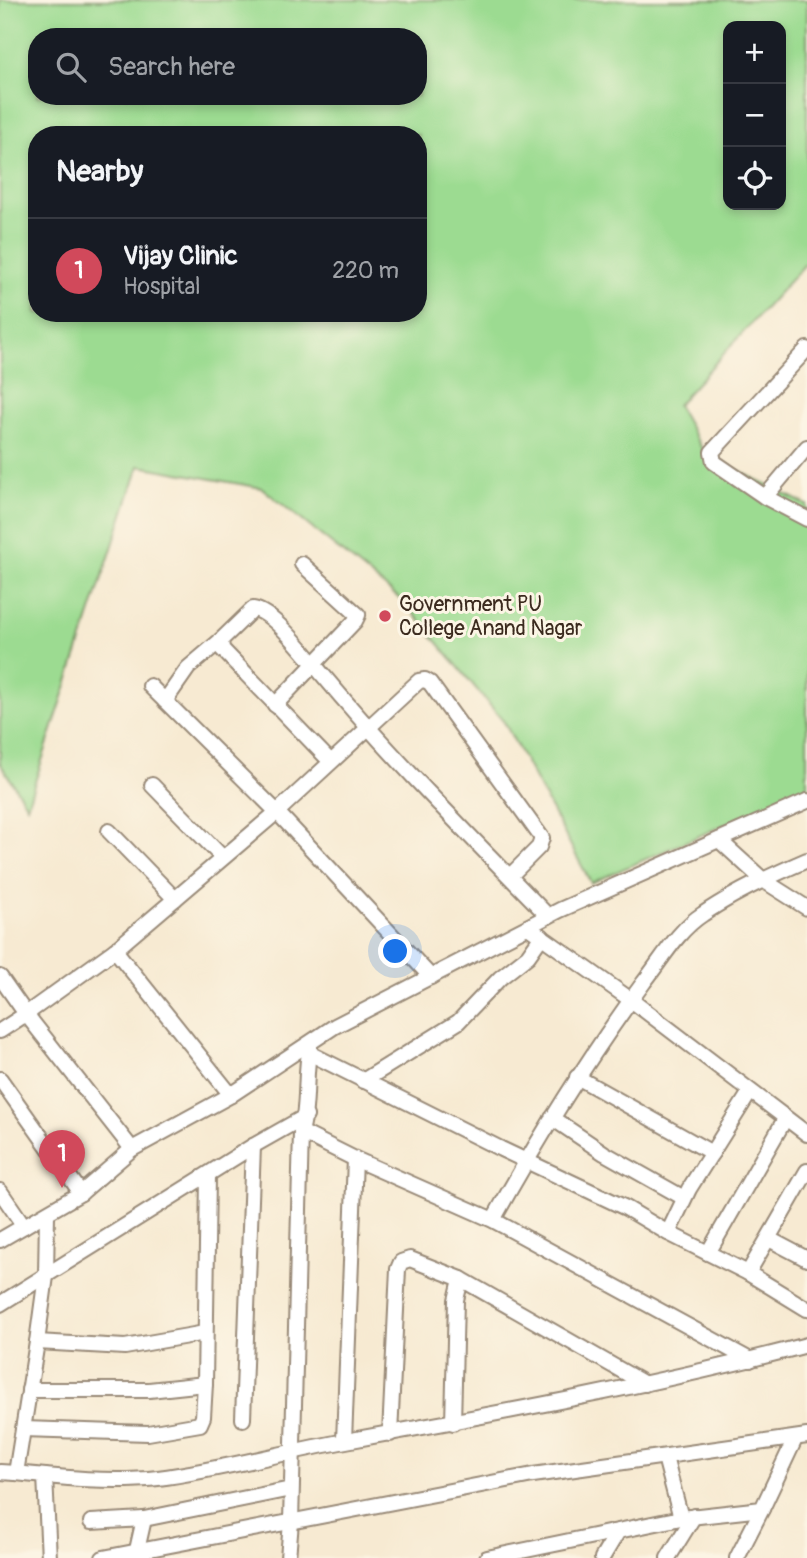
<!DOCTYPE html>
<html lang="en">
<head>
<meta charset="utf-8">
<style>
	:root { --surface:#171b24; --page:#242831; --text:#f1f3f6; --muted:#9ea1a6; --line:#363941; --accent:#d1495b }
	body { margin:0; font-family:Pangolin,sans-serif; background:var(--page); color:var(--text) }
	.controls { position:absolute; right:21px; top:21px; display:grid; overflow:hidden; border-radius:14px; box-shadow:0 4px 10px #0003 }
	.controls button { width:63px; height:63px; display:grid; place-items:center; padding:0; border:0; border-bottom:2px solid var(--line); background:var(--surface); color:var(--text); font:35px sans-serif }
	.you { position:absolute; left:396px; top:952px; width:24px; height:24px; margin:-18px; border:5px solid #fff; border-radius:50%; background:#1a73e8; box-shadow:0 0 0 10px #1a73e833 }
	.badge { display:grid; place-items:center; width:46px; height:46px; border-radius:50%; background:var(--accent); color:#fff; font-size:23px; font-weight:700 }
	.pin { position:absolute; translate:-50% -58px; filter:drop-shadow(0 2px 4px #0008) }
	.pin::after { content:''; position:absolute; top:37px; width:24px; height:21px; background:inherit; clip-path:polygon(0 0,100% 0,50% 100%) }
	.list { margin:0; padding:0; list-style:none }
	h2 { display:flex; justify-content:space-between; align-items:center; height:91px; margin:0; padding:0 28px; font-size:30px }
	h2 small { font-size:23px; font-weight:400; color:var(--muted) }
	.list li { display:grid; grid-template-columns:46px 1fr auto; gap:21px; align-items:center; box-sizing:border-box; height:105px; padding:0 28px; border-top:2px solid var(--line) }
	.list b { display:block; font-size:26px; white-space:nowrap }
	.list p { margin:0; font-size:23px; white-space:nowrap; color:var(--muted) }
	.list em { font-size:23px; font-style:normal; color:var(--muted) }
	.icon { flex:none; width:38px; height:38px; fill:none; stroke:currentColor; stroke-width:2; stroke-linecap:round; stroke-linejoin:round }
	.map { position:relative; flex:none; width:807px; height:1558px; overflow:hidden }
	.search { position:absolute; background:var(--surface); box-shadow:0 4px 10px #0003; left:28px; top:28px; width:399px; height:77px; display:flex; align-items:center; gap:18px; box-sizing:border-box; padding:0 24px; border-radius:28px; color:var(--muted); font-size:26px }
	.panel { position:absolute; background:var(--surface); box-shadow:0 4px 10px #0003; left:28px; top:126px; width:399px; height:196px; border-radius:28px }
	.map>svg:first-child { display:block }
	.green { fill:#9cdb91; stroke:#6c8258; stroke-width:2; fill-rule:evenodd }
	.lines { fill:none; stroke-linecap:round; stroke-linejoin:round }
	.minor-casing { stroke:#998a78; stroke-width:18 }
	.minor { stroke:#fff; stroke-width:14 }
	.poi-dot { fill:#d1495b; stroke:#fcf5e5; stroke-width:2.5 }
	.labels { text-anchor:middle; stroke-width:6; stroke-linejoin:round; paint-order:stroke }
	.poi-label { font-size:21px; fill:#3b2a1e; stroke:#fcf5e5; text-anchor:start }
</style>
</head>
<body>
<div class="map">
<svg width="807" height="1558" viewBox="0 0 807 1558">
	<rect width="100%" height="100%" fill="#fcf5e5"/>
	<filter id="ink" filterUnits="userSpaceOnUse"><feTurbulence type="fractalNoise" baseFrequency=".0143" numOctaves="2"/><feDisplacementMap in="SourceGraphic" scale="14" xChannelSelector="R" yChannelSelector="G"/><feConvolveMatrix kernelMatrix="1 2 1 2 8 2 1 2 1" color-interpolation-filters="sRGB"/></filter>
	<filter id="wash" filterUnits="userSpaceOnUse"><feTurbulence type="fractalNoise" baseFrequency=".00686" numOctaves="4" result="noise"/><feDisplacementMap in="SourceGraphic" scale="28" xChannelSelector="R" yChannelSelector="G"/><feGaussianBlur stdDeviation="1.57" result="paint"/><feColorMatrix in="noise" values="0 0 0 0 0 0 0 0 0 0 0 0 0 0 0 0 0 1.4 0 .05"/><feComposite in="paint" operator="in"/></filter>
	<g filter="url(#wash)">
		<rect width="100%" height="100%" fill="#f7ead2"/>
		<path class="green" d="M0,0H807V262L677,405L705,454L807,505V789L591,883L504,722L405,603L262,488L139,466L27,806L0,763ZM728,26H781V205H728ZM37,37H418V96H37ZM37,135H418V313H37Z"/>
	</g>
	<g filter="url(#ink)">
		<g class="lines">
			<g class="minor-casing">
				<g id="minor">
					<polyline points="807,349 712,452 714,462 765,497 807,519"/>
					<polyline points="765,497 807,447"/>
					<polyline points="150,686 277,812 431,977"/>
					<polyline points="165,701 188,668 221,640"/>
					<polyline points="275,705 355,621 358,615 302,564"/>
					<path d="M330,761L222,649L221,640L253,609C273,611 309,658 322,674C393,759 471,837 548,916"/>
					<polyline points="152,785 222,857"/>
					<polyline points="109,831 175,899"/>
					<polyline points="719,840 763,880 807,908"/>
					<polyline points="528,927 631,1000 807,1134"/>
					<polyline points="115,950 231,1095"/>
					<polyline points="0,977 26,1014 0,1031"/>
					<polyline points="309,1053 501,1149 626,1208 668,1233 748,1273 807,1171"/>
					<polyline points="577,1077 712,1153"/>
					<polyline points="0,1079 81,1193"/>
					<polyline points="363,1081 458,1022 500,978 528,956 542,936"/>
					<polyline points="552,1118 604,1153 684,1198"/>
					<polyline points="301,1132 355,1159 493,1220 750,1360"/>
					<polyline points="132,1149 26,1014 115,950 277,812 419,681 425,680 430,683 542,838 539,847 510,876"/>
					<polyline points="0,1191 24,1226"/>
					<path d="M47,1214L46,1276L37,1342L16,1473C63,1478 111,1483 158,1478C221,1470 283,1452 346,1441C501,1413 655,1385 807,1345"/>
					<path d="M493,1220C539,1137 588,1058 644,982C662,959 678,930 703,914C735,892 772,875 807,860"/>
					<polyline points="668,1233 689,1189 750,1092"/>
					<polyline points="769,1239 807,1259"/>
					<polyline points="0,1240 81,1193 132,1149 231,1095 335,1026 560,910 807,801"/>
					<polyline points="708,1253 785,1119"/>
					<polyline points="748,1273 807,1309"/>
					<polyline points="0,1304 253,1146 306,1116"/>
					<polyline points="37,1342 125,1347 205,1333"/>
					<polyline points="29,1390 149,1390 205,1384"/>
					<polyline points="243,1419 253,1146"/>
					<polyline points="453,1423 456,1300 461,1279"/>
					<polyline points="23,1429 148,1433 200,1424 203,1417 205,1384 208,1176"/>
					<polyline points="390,1434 398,1269 401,1262 410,1259 461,1279 645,1384"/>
					<polyline points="344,1441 355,1159"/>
					<polyline points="665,1457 681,1518"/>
					<polyline points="0,1472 16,1473"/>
					<polyline points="45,1476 49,1558"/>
					<polyline points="91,1522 144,1519 291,1489"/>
					<polyline points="137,1550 144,1519"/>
					<polyline points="103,1558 533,1475 807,1436"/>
					<path d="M288,1558L291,1522L301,1132C309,1104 304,1075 310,1047"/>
					<polyline points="487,1558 681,1518 762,1509 795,1439"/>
					<polyline points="602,1558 617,1533"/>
					<polyline points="668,1558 694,1516"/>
					<polyline points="737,1558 762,1509"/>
				</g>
			</g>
			<use href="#minor" class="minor"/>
		</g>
	</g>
	<circle class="poi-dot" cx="385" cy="616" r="7"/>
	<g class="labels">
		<g class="poi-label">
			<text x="399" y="611">Government PU<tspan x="399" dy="24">College Anand Nagar</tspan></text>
		</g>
	</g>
</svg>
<div class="controls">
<button>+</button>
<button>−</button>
<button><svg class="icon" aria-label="locate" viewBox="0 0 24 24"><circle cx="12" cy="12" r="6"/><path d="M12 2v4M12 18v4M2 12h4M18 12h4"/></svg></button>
</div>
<div class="you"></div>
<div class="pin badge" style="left:62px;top:1188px">1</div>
<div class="search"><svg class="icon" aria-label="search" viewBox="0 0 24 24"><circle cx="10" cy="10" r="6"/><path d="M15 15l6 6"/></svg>Search here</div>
<section class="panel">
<h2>Nearby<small></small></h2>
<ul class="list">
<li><span class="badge">1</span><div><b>Vijay Clinic</b><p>Hospital</p></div><em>220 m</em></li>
</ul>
</section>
</div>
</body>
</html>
